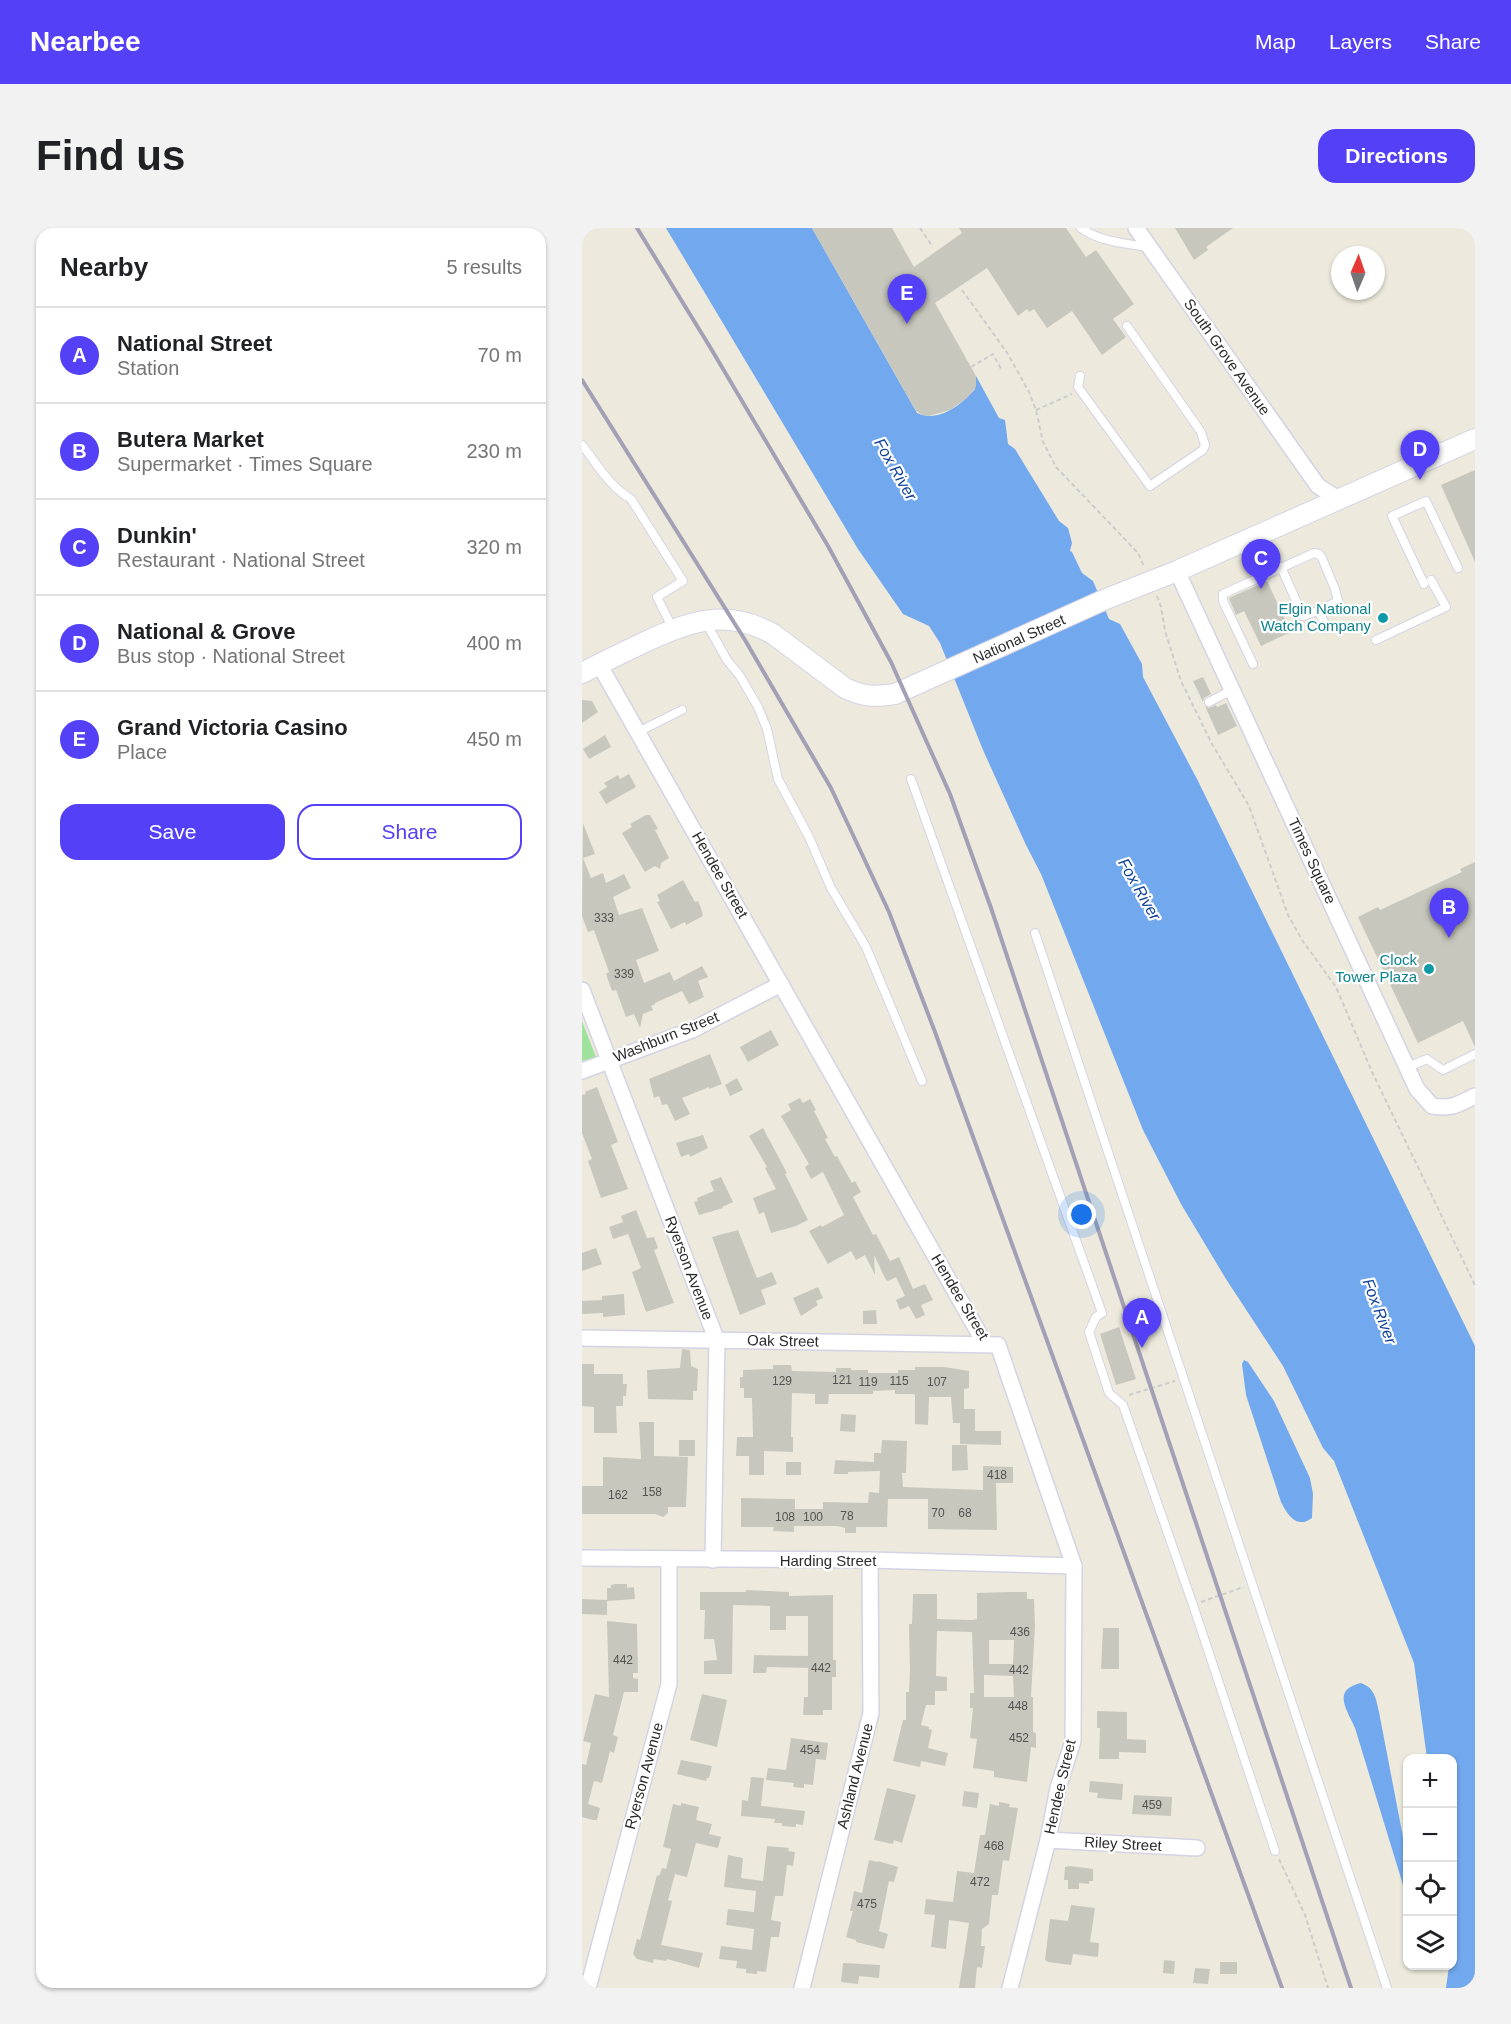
<!DOCTYPE html>
<html lang="en">
<head>
<meta charset="utf-8">
<style>
	:root { --surface:#fff; --page:#f2f2f2; --text:#202124; --muted:#757577; --line:#e0e0e0; --accent:#5440f7 }
	body { margin:0; font-family:Helvetica,sans-serif; background:var(--page); color:var(--text) }
	.controls { position:absolute; right:18px; bottom:18px; display:grid; overflow:hidden; border-radius:12px; box-shadow:0 2px 4px #0004 }
	.controls button { width:54px; height:54px; display:grid; place-items:center; padding:0; border:0; border-bottom:2px solid var(--line); background:var(--surface); color:var(--text); font:30px sans-serif }
	.compass { position:absolute; left:749px; top:18px; width:54px; height:54px; border-radius:50%; background:var(--surface); box-shadow:0 2px 4px #0004; rotate:2deg }
	.you { position:absolute; left:500px; top:987px; width:21px; height:21px; margin:-15px; border:4px solid #fff; border-radius:50%; background:#1a73e8; box-shadow:0 0 0 9px #1a73e833 }
	.badge { display:grid; place-items:center; width:39px; height:39px; border-radius:50%; background:var(--accent); color:#fff; font-size:20px; font-weight:700 }
	.pin { position:absolute; translate:-50% -50px; filter:drop-shadow(0 2px 3px #0008) }
	.pin::after { content:''; position:absolute; top:32px; width:21px; height:18px; background:inherit; clip-path:polygon(0 0,100% 0,50% 100%) }
	.list { margin:0; padding:0; list-style:none }
	h2 { display:flex; justify-content:space-between; align-items:center; height:78px; margin:0; padding:0 24px; font-size:26px }
	h2 small { font-size:20px; font-weight:400; color:var(--muted) }
	.list li { display:grid; grid-template-columns:39px 1fr auto; gap:18px; align-items:center; box-sizing:border-box; height:96px; padding:0 24px; border-top:2px solid var(--line) }
	.list b { display:block; font-size:22px; white-space:nowrap }
	.list p { margin:0; font-size:20px; white-space:nowrap; color:var(--muted) }
	.list em { font-size:20px; font-style:normal; color:var(--muted) }
	.actions { display:flex; gap:12px; padding:18px 24px }
	.actions a { flex:1; padding:14px 0; border:2px solid var(--accent); border-radius:18px; text-align:center; font-size:21px; color:var(--accent) }
	.actions .main { background:var(--accent); color:#fff }
	.icon { flex:none; width:33px; height:33px; fill:none; stroke:currentColor; stroke-width:2; stroke-linecap:round; stroke-linejoin:round }
	.map { position:relative; flex:none; width:893px; height:1760px; overflow:hidden; border-radius:18px }
	header { display:flex; align-items:center; gap:36px; box-sizing:border-box; height:84px; padding:0 30px; background:var(--accent); color:#fff }
	header strong { font-size:28px }
	nav { display:flex; gap:33px; margin-inline-start:auto; font-size:21px }
	.intro { display:flex; align-items:center; justify-content:space-between; box-sizing:border-box; height:144px; padding:0 36px }
	h1 { margin:0; font-size:42px }
	.button { padding:15px 27px; border-radius:18px; background:var(--accent); color:#fff; font-size:21px; font-weight:700 }
	main { display:flex; gap:36px; padding:0 36px }
	aside { flex:1; background:var(--surface); border-radius:18px; box-shadow:0 2px 4px #0004 }
	.map>svg:first-child { display:block }
	.green { fill:#9ee29b }
	.water { fill:#72a8ed }
	.building { fill:#c8c7bd; fill-rule:evenodd }
	.lines { fill:none; stroke-linecap:round; stroke-linejoin:round }
	.service-casing { stroke:#d4d3e3; stroke-width:10 }
	.minor-casing { stroke:#d4d3e3; stroke-width:18 }
	.tertiary-casing { stroke:#d4d3e3; stroke-width:22 }
	.path { stroke:#ccc; stroke-width:2; stroke-dasharray:4.5 3; stroke-linecap:butt }
	.service { stroke:#fff; stroke-width:8 }
	.minor { stroke:#fff; stroke-width:15 }
	.tertiary { stroke:#fff; stroke-width:20 }
	.rail { stroke:#a3a0b5; stroke-width:4 }
	.culture-dot { fill:#0f9aa8; stroke:#fff; stroke-width:2 }
	.labels { text-anchor:middle; stroke-width:4.5; stroke-linejoin:round; paint-order:stroke }
	.number-label { font-size:12px; fill:#525250 }
	.street-label { font-size:15px; fill:#2b2b2b; stroke:#fff }
	.culture-label { font-size:15px; fill:#0d838f; stroke:#fff; text-anchor:end }
	.water-label { font-size:16px; font-style:italic; fill:#10429a; stroke:#fff }
</style>
</head>
<body>
<header>
<strong>Nearbee</strong>
<nav><a>Map</a><a>Layers</a><a>Share</a></nav>
</header>
<div class="intro"><h1>Find us</h1><a class="button">Directions</a></div>
<main>
<aside>
<h2>Nearby<small>5 results</small></h2>
<ul class="list">
<li><span class="badge">A</span><div><b>National Street</b><p>Station</p></div><em>70 m</em></li>
<li><span class="badge">B</span><div><b>Butera Market</b><p>Supermarket · Times Square</p></div><em>230 m</em></li>
<li><span class="badge">C</span><div><b>Dunkin'</b><p>Restaurant · National Street</p></div><em>320 m</em></li>
<li><span class="badge">D</span><div><b>National &amp; Grove</b><p>Bus stop · National Street</p></div><em>400 m</em></li>
<li><span class="badge">E</span><div><b>Grand Victoria Casino</b><p>Place</p></div><em>450 m</em></li>
</ul>
<div class="actions"><a class="main">Save</a><a>Share</a></div>
</aside>
<div class="map">
<svg width="893" height="1760" viewBox="0 0 893 1760">
	<rect width="100%" height="100%" fill="#edeadd"/>
	<polygon class="green" points="0,793 14,829 0,833"/>
	<g class="water">
		<path d="M84,0H230L335,185C357,195 379,177 393,161L394,148L417,190L423,192L426,216L433,221L477,293L486,300L490,315L488,323L490,324L500,345L511,353L527,391L538,396L560,436L561,449L616,553L893,1118V1760H864L867,1738H870V1530H845L832,1435L752,1233L741,1220L701,1138L644,1051L599,976L561,902L459,646L444,617L401,522L358,415L347,398L321,386L276,321Z"/>
		<path d="M662,1132L666,1134L692,1173L728,1250L731,1266L730,1290C715,1301 706,1288 699,1274L664,1167L660,1136Z"/>
		<path d="M779,1455C793,1460 794,1471 797,1484L825,1630V1670L773,1500C764,1480 750,1462 779,1455Z"/>
	</g>
	<g class="building">
		<polygon points="230,0 310,0 332,39 380,5 377,0 484,0 504,29 514,22 552,76 531,91 544,109 520,127 490,83 465,100 452,81 447,84 445,81 436,88 405,40 353,75 394,148 394,159 385,170 368,182 347,188 341,187 334,183"/>
		<polygon points="593,0 651,0 624,19 626,22 612,32"/>
		<polygon points="893,242 893,334 859,257"/>
		<polygon points="685,353 709,404 679,418 662,383 654,387 647,370"/>
		<polygon points="621,449 629,466 622,470 621,474 611,453"/>
		<polygon points="0,472 10,473 16,484 0,495"/>
		<polygon points="644,475 655,498 636,507 623,478 627,480 634,477 635,479"/>
		<polygon points="23,507 29,519 7,531 1,521"/>
		<polygon points="47,546 54,559 24,576 17,564 25,559 22,555 36,547 38,551"/>
		<polygon points="64,587 68,587 76,601 73,602 87,630 79,635 78,641 73,638 63,644 40,605 50,599 48,596"/>
		<polygon points="1,595 13,626 1,630 9,650 21,645 24,655 42,646 49,660 31,669 37,687 60,680 77,723 54,732 62,755 88,744 92,753 120,738 126,749 116,753 122,769 107,776 100,763 73,775 73,776 69,778 71,782 61,786 58,800 52,786 44,789 34,762 30,763 24,746 27,744 12,702 6,704 0,688"/>
		<polygon points="893,634 893,819 881,793 836,815 776,689 796,679 798,682 880,644 878,641"/>
		<polygon points="101,652 113,674 116,673 119,680 121,688 104,697 103,694 89,701 75,674 78,673 75,667"/>
		<polygon points="189,802 197,817 166,834 158,819"/>
		<polygon points="128,826 140,856 127,861 127,859 100,870 108,886 93,893 85,876 80,877 77,868 72,870 67,851"/>
		<polygon points="155,850 161,862 148,868 143,857"/>
		<polygon points="15,859 36,914 29,917 46,961 19,970 6,933 10,931 0,905 0,867 4,866 3,864"/>
		<polygon points="218,870 221,875 228,871 234,882 232,883 246,910 243,911 253,929 255,928 270,955 273,953 279,964 271,969 291,1007 294,1006 308,1033 317,1029 331,1061 343,1056 351,1072 339,1077 343,1087 334,1091 327,1078 318,1082 314,1072 323,1068 314,1049 306,1053 304,1052 292,1027 293,1047 283,1027 274,1032 269,1023 246,1036 227,1003 239,997 240,999 262,987 241,944 229,951 223,939 227,936 199,888 209,882 206,876"/>
		<polygon points="181,900 205,945 203,946 226,992 214,998 189,1005 182,984 177,986 171,970 194,961 183,940 185,939 167,908"/>
		<polygon points="121,907 126,920 108,929 107,926 99,929 94,915"/>
		<polygon points="139,949 151,974 140,979 141,980 117,987 112,974 116,973 115,970 132,963 128,953"/>
		<polygon points="54,982 65,1010 72,1009 76,1020 72,1022 92,1075 64,1084 50,1044 59,1040 46,1006 31,1011 27,999 41,994 39,988"/>
		<polygon points="156,1002 175,1050 190,1044 195,1056 179,1062 184,1076 158,1087 130,1009"/>
		<polygon points="14,1020 20,1036 0,1043 0,1025"/>
		<polygon points="236,1059 241,1070 234,1073 236,1077 219,1088 211,1070"/>
		<polygon points="42,1066 43,1087 21,1089 21,1085 0,1086 0,1073 20,1072 20,1068"/>
		<polygon points="294,1082 295,1096 281,1096 281,1083"/>
		<polygon points="537,1099 554,1151 534,1157 518,1106"/>
		<polygon points="100,1121 108,1122 109,1138 116,1141 115,1163 111,1163 111,1172 66,1171 65,1142 98,1140"/>
		<polygon points="0,1136 12,1136 12,1146 41,1146 41,1156 45,1156 44,1168 41,1168 41,1178 34,1178 35,1205 12,1205 12,1179 0,1178"/>
		<polygon points="191,1137 209,1137 210,1143 254,1144 254,1140 269,1140 269,1142 286,1142 286,1145 316,1145 316,1142 333,1142 333,1139 362,1139 387,1143 387,1160 382,1161 382,1181 393,1181 393,1203 419,1203 419,1217 378,1216 378,1195 371,1195 369,1169 347,1169 346,1197 333,1196 333,1168 332,1166 313,1166 313,1162 291,1163 291,1166 247,1166 246,1176 233,1176 233,1166 210,1165 209,1209 211,1209 211,1224 182,1223 182,1247 167,1247 167,1228 154,1228 155,1209 171,1209 170,1170 162,1170 162,1160 158,1160 158,1149 161,1149 161,1142 191,1141"/>
		<polygon points="259,1186 274,1187 273,1204 258,1203"/>
		<polygon points="57,1194 72,1194 72,1228 106,1229 104,1279 86,1279 86,1285 81,1289 73,1286 0,1286 0,1258 21,1258 21,1229 59,1231"/>
		<rect x="97" y="1212" width="16" height="16"/>
		<polygon points="300,1212 325,1213 324,1245 320,1245 321,1259 401,1262 401,1238 431,1239 431,1255 414,1255 415,1302 346,1301 346,1271 306,1271 305,1299 274,1299 274,1305 263,1305 263,1300 255,1298 212,1298 212,1304 191,1303 192,1299 159,1299 159,1270 213,1271 213,1281 241,1281 241,1274 286,1275 287,1264 297,1265 298,1243 266,1244 266,1246 252,1246 253,1232 292,1234 292,1225 299,1225"/>
		<polygon points="370,1217 385,1217 386,1242 370,1243"/>
		<rect x="204" y="1234" width="15" height="13"/>
		<polygon points="33,1356 45,1356 45,1360 52,1359 53,1371 25,1373 25,1387 0,1386 0,1371 25,1372 25,1360 29,1360 29,1357"/>
		<polygon points="164,1362 207,1364 207,1368 251,1367 251,1432 254,1432 254,1449 250,1449 250,1482 241,1482 241,1487 221,1487 222,1469 226,1469 226,1440 185,1439 184,1445 171,1445 172,1427 226,1428 226,1388 204,1388 204,1402 188,1402 188,1378 151,1377 150,1446 122,1446 122,1433 135,1432 132,1411 122,1411 123,1382 118,1382 118,1364 164,1364"/>
		<path d="M427,1364H445V1371H452L453,1398L449,1469H451V1504L454,1505V1520L449,1519L445,1554L412,1549V1543L391,1540L395,1511L388,1510L391,1480H388V1465H392L390,1404L355,1403L354,1448L365,1449V1463H353V1477H344L339,1497L347,1499V1501L350,1502L346,1520L366,1525L363,1538L339,1533L338,1539L311,1533L321,1492H324V1464H327L328,1442L327,1399V1396H330L331,1366H355V1391L390,1392L395,1391V1365ZM407,1412H432L431,1436H407ZM402,1447L431,1448L432,1469H402Z"/>
		<polygon points="25,1393 55,1396 56,1445 51,1445 51,1450 56,1451 56,1464 42,1464 31,1507 36,1509 32,1525 28,1523 20,1555 12,1553 6,1576 18,1580 15,1592 11,1592 0,1589 0,1536 4,1537 9,1515 1,1513 13,1466 27,1469"/>
		<polygon points="521,1400 537,1400 537,1441 519,1441"/>
		<polygon points="120,1466 145,1472 135,1519 108,1512"/>
		<polygon points="515,1483 545,1484 545,1511 564,1512 564,1525 537,1524 537,1531 517,1531 518,1500 515,1500"/>
		<polygon points="209,1510 246,1515 244,1532 234,1531 231,1557 222,1556 222,1560 211,1559 212,1555 184,1552 186,1540 204,1542"/>
		<polygon points="99,1532 130,1538 127,1550 125,1550 124,1553 95,1546"/>
		<polygon points="169,1549 182,1550 179,1578 223,1583 221,1597 214,1596 214,1599 200,1598 200,1595 192,1595 193,1591 159,1588 160,1572 166,1573"/>
		<polygon points="508,1553 541,1556 540,1572 515,1570 516,1565 507,1564"/>
		<polygon points="305,1560 334,1567 320,1615 312,1612 311,1616 292,1612"/>
		<polygon points="382,1563 397,1565 395,1580 380,1578"/>
		<polygon points="552,1567 590,1569 589,1588 550,1586"/>
		<polygon points="417,1574 428,1576 427,1579 436,1580 427,1633 421,1632 416,1667 410,1667 407,1696 400,1701 399,1718 403,1718 400,1740 395,1739 393,1760 377,1760 387,1695 367,1692 364,1721 349,1719 353,1687 342,1686 344,1671 371,1674 375,1643 392,1645 398,1607 403,1607 408,1576 417,1578"/>
		<polygon points="99,1575 117,1579 114,1592 130,1596 127,1606 139,1609 136,1620 114,1615 105,1649 93,1646 86,1672 90,1673 79,1717 121,1725 117,1740 85,1731 84,1733 72,1731 71,1735 55,1731 51,1726 55,1711 58,1712 75,1647 77,1648 80,1640 84,1641 89,1621 81,1619 91,1576 99,1578"/>
		<polygon points="185,1618 207,1620 206,1623 213,1624 211,1638 205,1637 201,1668 193,1668 189,1692 199,1694 197,1709 189,1709 184,1744 175,1743 175,1746 164,1745 164,1741 154,1740 155,1733 137,1731 139,1718 170,1722 172,1701 144,1697 146,1681 172,1684 174,1663 142,1659 144,1641 146,1627 161,1630 159,1650 181,1653"/>
		<polygon points="287,1632 296,1634 296,1633 316,1639 312,1654 307,1653 297,1703 306,1706 302,1721 274,1714 274,1712 264,1709 271,1683 268,1683 272,1663 280,1665"/>
		<polygon points="488,1638 511,1641 511,1653 507,1653 507,1656 497,1655 497,1661 486,1661 486,1652 482,1652 483,1639"/>
		<polygon points="489,1677 513,1680 508,1714 517,1715 516,1729 491,1726 489,1737 466,1734 463,1732 468,1691 486,1693"/>
		<polygon points="582,1732 593,1733 592,1746 581,1745"/>
		<rect x="638" y="1734" width="17" height="12"/>
		<polygon points="261,1735 298,1737 297,1750 277,1748 276,1756 259,1754"/>
		<polygon points="613,1740 628,1741 626,1756 611,1755"/>
	</g>
	<g class="lines">
		<g class="service-casing">
			<g id="service">
				<path d="M499,0C516,13 544,16 566,19"/>
				<polyline points="498,148 496,159 568,258 621,222 623,217 619,204 545,98"/>
				<path d="M0,217C15,236 28,259 49,271L101,353L75,369L91,401"/>
				<polyline points="699,339 721,388 736,383 746,401"/>
				<polyline points="842,356 810,288 844,273 876,340"/>
				<polyline points="123,393 145,432 158,448 176,479 185,501 196,551 227,609 249,660 284,719 340,853"/>
				<polyline points="794,412 864,379 849,352"/>
				<polyline points="671,436 641,373 641,366 732,325 737,326 740,330 753,361 756,373 736,383"/>
				<polyline points="627,474 650,462"/>
				<polyline points="56,504 100,482"/>
				<polyline points="329,551 520,1085 514,1089 507,1104 527,1165 541,1177 611,1377 693,1623"/>
				<polyline points="453,705 805,1760"/>
				<polyline points="826,839 845,831 861,842 893,826"/>
			</g>
		</g>
		<g class="minor-casing">
			<g id="minor">
				<polyline points="554,0 736,258 758,272"/>
				<path d="M595,343L835,861L850,878C870,881 875,877 893,868"/>
				<polyline points="17,436 403,1116"/>
				<polyline points="0,762 135,1113 131,1332"/>
				<polyline points="0,843 110,802 199,756"/>
				<polyline points="0,1110 416,1117 492,1338 491,1513 476,1560 466,1612 428,1760"/>
				<polyline points="0,1330 288,1332 492,1338"/>
				<polyline points="466,1612 615,1620"/>
				<polyline points="6,1760 87,1456 87,1331"/>
				<polyline points="220,1760 289,1485 288,1332"/>
			</g>
		</g>
		<g class="tertiary-casing">
			<path id="tertiary" d="M0,445C21,434 42,424 63,414C108,393 144,380 191,406L263,460C282,469 292,469 313,466L524,371L595,343L893,211"/>
		</g>
		<g class="path">
			<polyline points="338,0 350,18"/>
			<polyline points="380,62 426,126 447,164 454,182 461,214 474,239 556,325 562,338"/>
			<polyline points="389,139 411,126 419,141"/>
			<polyline points="454,182 490,166"/>
			<polyline points="575,368 579,379 583,403 599,453 630,516 667,578 706,687 720,712 754,759 790,844 893,1057"/>
			<polyline points="547,1167 593,1153"/>
			<polyline points="619,1374 662,1359"/>
			<polyline points="697,1631 723,1687 746,1760"/>
		</g>
		<use href="#service" class="service"/>
		<use href="#minor" class="minor"/>
		<use href="#tertiary" class="tertiary"/>
		<g class="rail">
			<polyline points="55,0 128,119 246,318 309,434 368,566 409,680 769,1760"/>
			<polyline points="0,152 163,412 249,560 307,684 353,804 700,1760"/>
		</g>
	</g>
	<g class="culture-dot">
		<circle cx="801" cy="390" r="6"/>
		<circle cx="847" cy="741" r="6"/>
	</g>
	<g class="labels">
		<g class="number-label">
			<text x="22" y="694">333</text>
			<text x="42" y="750">339</text>
			<text x="260" y="1156">121</text>
			<text x="200" y="1157">129</text>
			<text x="317" y="1157">115</text>
			<text x="286" y="1158">119</text>
			<text x="355" y="1158">107</text>
			<text x="415" y="1251">418</text>
			<text x="70" y="1268">158</text>
			<text x="36" y="1271">162</text>
			<text x="356" y="1289">70</text>
			<text x="383" y="1289">68</text>
			<text x="265" y="1292">78</text>
			<text x="203" y="1293">108</text>
			<text x="231" y="1293">100</text>
			<text x="438" y="1408">436</text>
			<text x="41" y="1436">442</text>
			<text x="239" y="1444">442</text>
			<text x="437" y="1446">442</text>
			<text x="436" y="1482">448</text>
			<text x="437" y="1514">452</text>
			<text x="228" y="1526">454</text>
			<text x="570" y="1581">459</text>
			<text x="412" y="1622">468</text>
			<text x="398" y="1658">472</text>
			<text x="285" y="1680">475</text>
		</g>
		<g class="street-label">
			<text transform="translate(645 129) rotate(55)" y="5">South Grove Avenue</text>
			<text transform="translate(437 411) rotate(-24)" y="5">National Street</text>
			<text transform="translate(730 633) rotate(65)" y="5">Times Square</text>
			<text transform="translate(138 647) rotate(60)" y="5">Hendee Street</text>
			<text transform="translate(84 809) rotate(-22)" y="5">Washburn Street</text>
			<text transform="translate(107 1040) rotate(69)" y="5">Ryerson Avenue</text>
			<text transform="translate(378 1069) rotate(59)" y="5">Hendee Street</text>
			<text transform="translate(201 1113) rotate(1)" y="5">Oak Street</text>
			<text x="246" y="1338">Harding Street</text>
			<text transform="translate(62 1548) rotate(-75)" y="5">Ryerson Avenue</text>
			<text transform="translate(273 1548) rotate(-76)" y="5">Ashland Avenue</text>
			<text transform="translate(478 1559) rotate(-77)" y="5">Hendee Street</text>
			<text transform="translate(541 1616) rotate(3)" y="5">Riley Street</text>
		</g>
		<g class="culture-label">
			<text x="789" y="386">Elgin National<tspan x="789" dy="17">Watch Company</tspan></text>
			<text x="835" y="737">Clock<tspan x="835" dy="17">Tower Plaza</tspan></text>
		</g>
		<g class="water-label">
			<text transform="translate(314 241) rotate(60)" y="6">Fox River</text>
			<text transform="translate(558 661) rotate(60)" y="6">Fox River</text>
			<text transform="translate(798 1083) rotate(69)" y="6">Fox River</text>
		</g>
	</g>
</svg>
<div class="controls">
<button>+</button>
<button>−</button>
<button><svg class="icon" aria-label="locate" viewBox="0 0 24 24"><circle cx="12" cy="12" r="6"/><path d="M12 2v4M12 18v4M2 12h4M18 12h4"/></svg></button>
<button><svg class="icon" aria-label="layers" viewBox="0 0 24 24"><path d="M12 4l9 5-9 5-9-5zM3 14l9 5 9-5"/></svg></button>
</div>
<svg class="compass" viewBox="-18 -18 36 36"><path d="M0-13l5 13h-10z" fill="#e53935"/><path d="M0 13l5-13h-10z" fill="#757577"/></svg>
<div class="you"></div>
<div class="pin badge" style="left:560px;top:1120px">A</div>
<div class="pin badge" style="left:867px;top:710px">B</div>
<div class="pin badge" style="left:679px;top:361px">C</div>
<div class="pin badge" style="left:838px;top:252px">D</div>
<div class="pin badge" style="left:325px;top:96px">E</div>
</div>
</main>
</body>
</html>
